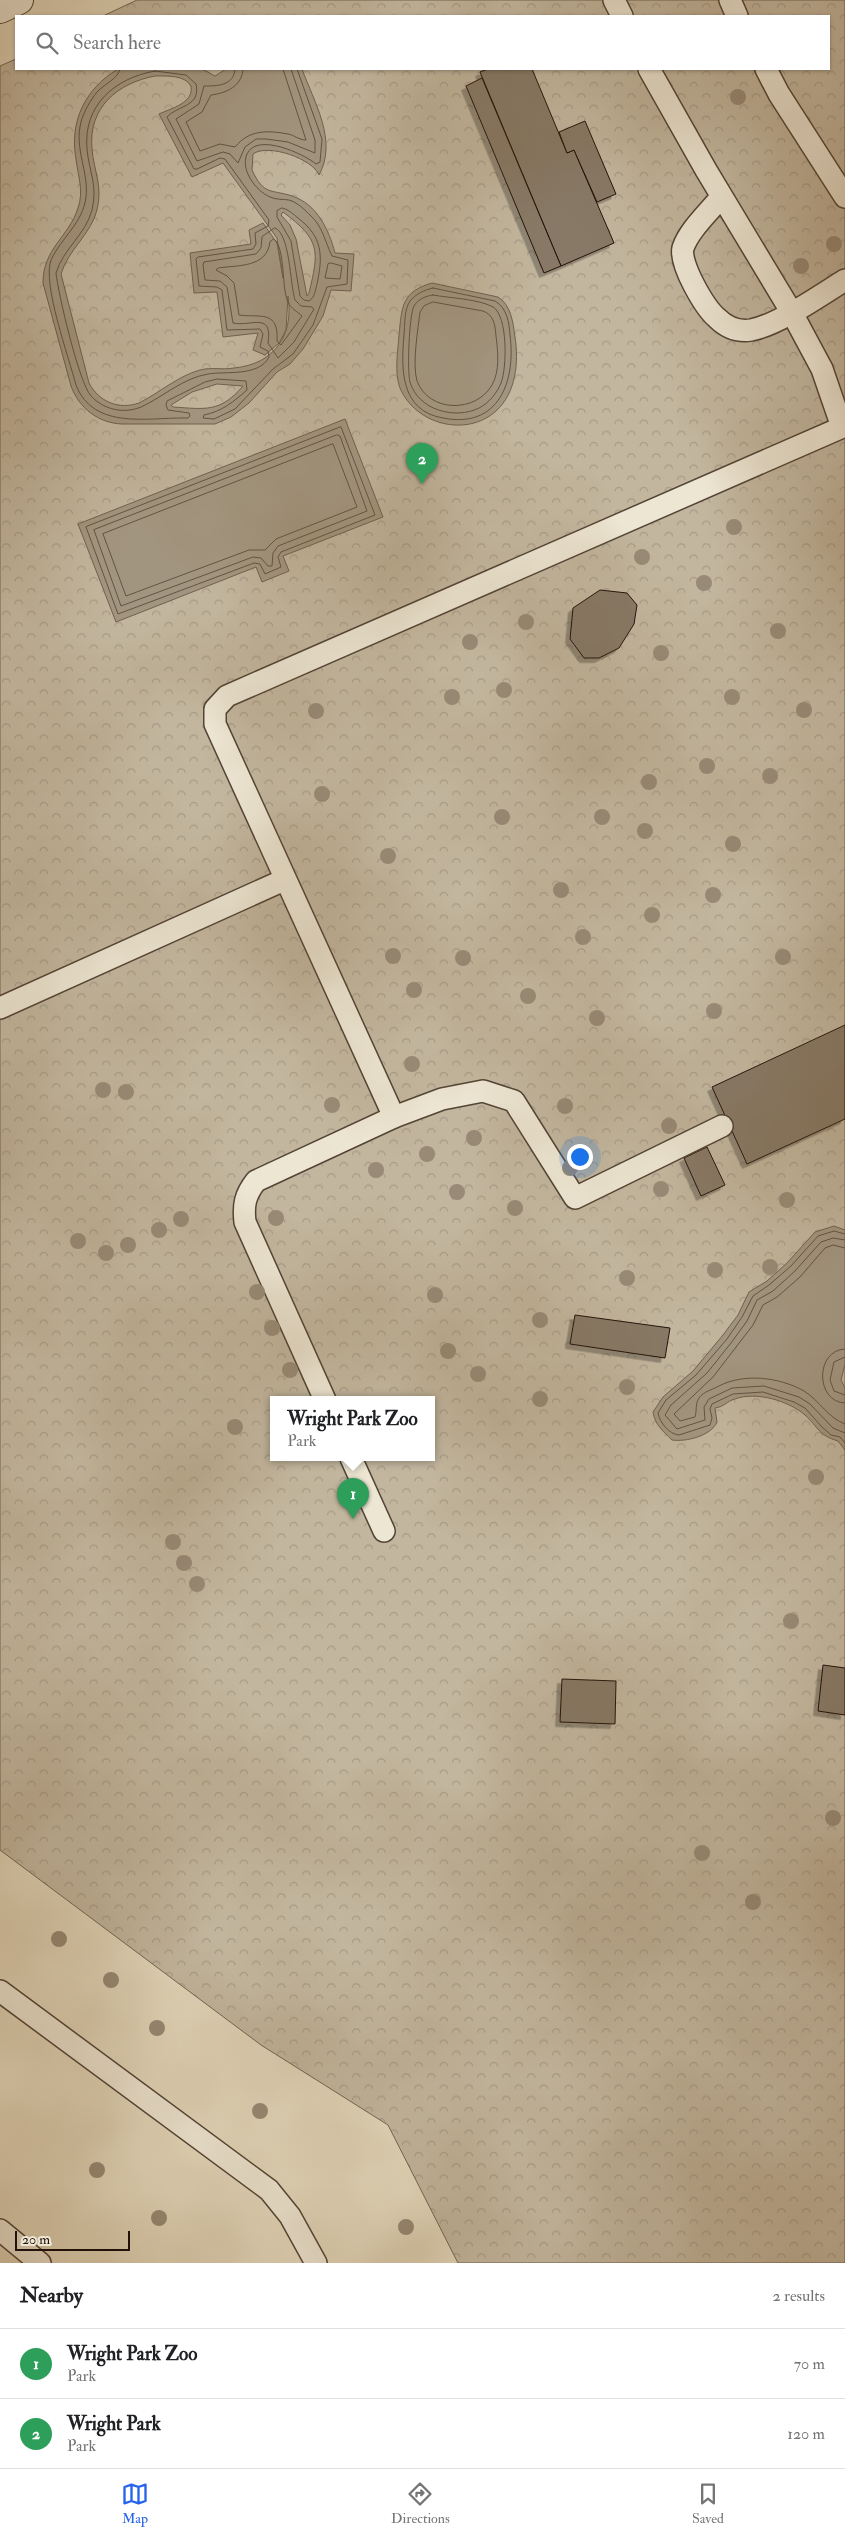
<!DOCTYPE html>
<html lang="en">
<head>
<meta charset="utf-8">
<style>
	:root { --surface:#fff; --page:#f2f2f2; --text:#202124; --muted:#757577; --line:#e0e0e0; --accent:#2563eb }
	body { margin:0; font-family:"IM FELL Double Pica",serif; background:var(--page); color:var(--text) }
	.scale { position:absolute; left:15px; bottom:12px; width:115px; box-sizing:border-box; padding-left:5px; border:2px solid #231209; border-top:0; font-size:14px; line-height:18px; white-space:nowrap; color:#231209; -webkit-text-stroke:4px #ede6d3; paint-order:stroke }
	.you { position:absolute; left:579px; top:1156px; width:18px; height:18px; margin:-12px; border:4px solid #fff; border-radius:50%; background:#1a73e8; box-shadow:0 0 0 8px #1a73e833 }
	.badge { display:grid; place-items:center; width:32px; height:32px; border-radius:50%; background:var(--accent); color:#fff; font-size:16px; font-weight:700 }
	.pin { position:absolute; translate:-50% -41px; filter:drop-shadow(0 1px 2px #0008) }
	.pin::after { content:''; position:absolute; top:26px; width:18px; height:15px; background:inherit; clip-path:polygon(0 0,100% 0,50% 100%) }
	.popup { position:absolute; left:270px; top:1396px; width:165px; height:65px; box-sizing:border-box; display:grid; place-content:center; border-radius:0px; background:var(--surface); filter:drop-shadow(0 1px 4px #0005); font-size:16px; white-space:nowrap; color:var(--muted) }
	.popup b { font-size:19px; color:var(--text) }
	.popup::after { content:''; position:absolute; left:50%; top:100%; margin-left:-10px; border:10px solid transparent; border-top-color:var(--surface) }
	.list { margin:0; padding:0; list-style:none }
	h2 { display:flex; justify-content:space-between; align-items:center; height:65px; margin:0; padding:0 20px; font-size:21px }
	h2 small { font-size:16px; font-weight:400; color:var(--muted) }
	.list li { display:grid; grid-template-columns:32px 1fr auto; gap:15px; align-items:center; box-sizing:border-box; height:70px; padding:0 20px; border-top:1px solid var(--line) }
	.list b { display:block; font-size:19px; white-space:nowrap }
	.list p { margin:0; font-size:16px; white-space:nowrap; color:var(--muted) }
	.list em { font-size:16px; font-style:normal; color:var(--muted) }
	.icon { flex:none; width:28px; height:28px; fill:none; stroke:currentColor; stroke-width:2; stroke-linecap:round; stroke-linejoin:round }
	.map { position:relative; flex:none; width:845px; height:2263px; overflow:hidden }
	.search { position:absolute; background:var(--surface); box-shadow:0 1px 4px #0004; left:15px; right:15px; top:15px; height:55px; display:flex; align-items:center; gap:12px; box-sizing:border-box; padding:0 18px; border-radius:0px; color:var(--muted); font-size:19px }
	.sheet { height:205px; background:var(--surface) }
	nav { display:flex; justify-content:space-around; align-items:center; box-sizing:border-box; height:70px; border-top:1px solid var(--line); background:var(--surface); font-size:14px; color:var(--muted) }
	nav a { display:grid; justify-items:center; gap:2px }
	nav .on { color:var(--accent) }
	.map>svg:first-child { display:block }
	.park { fill:url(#park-crowns); stroke:#726454; fill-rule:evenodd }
	.water { fill:#a2957f; stroke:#6f6150; fill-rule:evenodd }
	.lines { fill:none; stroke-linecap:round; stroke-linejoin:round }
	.shore { stroke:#625444; stroke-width:1 }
	.building { fill:#877966; stroke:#231209; filter:url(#shadow) }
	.service-casing { stroke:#534436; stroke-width:24 }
	.minor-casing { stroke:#534436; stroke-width:30 }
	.service { stroke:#ede6d3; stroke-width:21 }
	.minor { stroke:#ede6d3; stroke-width:28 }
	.tree { fill:#988a76 }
</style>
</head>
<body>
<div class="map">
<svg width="845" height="2263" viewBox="0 0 845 2263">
	<defs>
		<pattern id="park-crowns" width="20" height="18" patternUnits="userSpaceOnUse" patternTransform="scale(1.25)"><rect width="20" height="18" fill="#c2b69e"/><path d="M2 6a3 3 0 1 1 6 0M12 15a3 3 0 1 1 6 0" fill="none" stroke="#a69b87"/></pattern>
		<filter id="shadow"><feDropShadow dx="-4.5" dy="4.5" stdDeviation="0" flood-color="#0004"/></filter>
	</defs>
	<rect width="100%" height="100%" fill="#e3d8bc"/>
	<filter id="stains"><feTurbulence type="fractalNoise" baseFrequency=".004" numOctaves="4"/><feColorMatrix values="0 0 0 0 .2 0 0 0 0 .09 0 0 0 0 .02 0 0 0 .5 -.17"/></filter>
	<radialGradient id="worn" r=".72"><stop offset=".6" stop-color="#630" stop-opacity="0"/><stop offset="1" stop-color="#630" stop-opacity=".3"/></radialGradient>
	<path class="park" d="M137,0H845V2263H458L388,2125L261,2045L0,1850V66L16,59V69H829V16H103ZM274,1400H432V1458H274Z"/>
	<g class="water">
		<path d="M118,69H202L215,76L226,69H302C314,102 338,141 319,175C313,159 268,143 253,154L252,170C264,196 271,189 292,196C317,204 329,230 335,253L354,254L351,291L331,290L323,316L303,349L290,364L277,372L249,403L231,417L215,424H122C98,423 79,408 71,386L43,283C43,248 69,237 78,208C84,191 78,176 76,159C69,121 86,88 118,69ZM155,76C167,76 185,75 191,86C194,103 172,108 159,114L192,177L223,163L277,238L283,278L277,243L263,223L249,230L251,244L190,253L194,293L217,292L223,337L258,333L253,350L265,355L279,343L286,330L288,296C294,335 275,364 234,368C223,370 211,367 200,370C178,376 159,393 139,403C119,410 99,402 89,383L61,274C68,250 91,234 97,210C103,186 94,172 92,149C88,107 118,83 155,76ZM283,212C321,240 319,251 309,293L307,296L296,239L290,225L281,215ZM217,384L243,386C220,413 205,409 173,407L171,405L192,392Z"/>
		<path d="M432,283L498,297C511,305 513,322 515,337C519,362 516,393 496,411C466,438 415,424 400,388C394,372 398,351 399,335C402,307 401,292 432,283Z"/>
		<polygon points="345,419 383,517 283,556 289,571 262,582 256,567 116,622 78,524"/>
		<path d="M834,1226L845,1230V1364L841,1380L845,1388V1450L838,1441C818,1435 819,1428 805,1415C789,1401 756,1391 735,1399C727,1401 724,1407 715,1408L717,1422C711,1436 686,1442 672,1440C663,1431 655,1425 653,1412L663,1397L693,1371L723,1335L738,1315L749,1292L767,1281L787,1263L815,1232Z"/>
	</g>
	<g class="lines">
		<g class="shore">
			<path d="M120,69C119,78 103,85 97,92C90,101 84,111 81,122C74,149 89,172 86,197C83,223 61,238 51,260C42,283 69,358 76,385C94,431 149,417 188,418L190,416L189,413L168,410L166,405L167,401L205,382L217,379L246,381L247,390C233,402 223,411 204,415L203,418L214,419L235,409L273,369L293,354L313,325L327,287L347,284L348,260L332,256C325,242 323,227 311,216C305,210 297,202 289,200C283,199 277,200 270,197C256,191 240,170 247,154C257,132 304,154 316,164L320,162L322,139L297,69"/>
			<path d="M235,69C234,86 217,86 204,86L199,104L176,119L197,161L223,152L230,154L238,163L245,147L256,139H266L288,142L315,153V140L291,69"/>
			<path d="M243,69C242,86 227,93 211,95L202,112L186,122L200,151L220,144L235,147C249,130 266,130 288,134C294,135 299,140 306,140L283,69"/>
			<path d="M155,71L186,75L196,84C201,107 178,105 167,117L194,169H197L220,158L225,159L269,220L268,226L255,233L256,244L253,249L198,257L196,259L199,286L217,287L222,290L227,330L260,329L263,334L260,347L268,351L269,357C259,377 225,371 208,374C183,378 163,397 141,407C124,414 104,410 91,396C79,383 58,293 56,273C63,249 86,234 92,210C98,185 89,172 87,149C83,105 115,78 155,71Z"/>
			<path d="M282,208C288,209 293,214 298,218C323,237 323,256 317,284C315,291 315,297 309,301L304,300L300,296L291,241L277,217V211Z"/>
			<path d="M275,228C290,233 290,284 295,300L301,306L312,307L314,309L294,342L278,358L268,343C273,311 251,327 233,323L227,287L220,281L205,280L203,265L204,262L256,254L261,248L262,237Z"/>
			<path d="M274,239C286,249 281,287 288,302C291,309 297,311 302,316L281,345L277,341C279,309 259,318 239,315L234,283L227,276L216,270L218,268C238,265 267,268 270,242Z"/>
			<polygon points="331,263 342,266 340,279 325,278 328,264"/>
			<path d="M433,288L495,301C507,308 509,322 510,335C516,381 499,429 443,418C400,411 401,368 404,335C405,324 404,310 410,301C416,294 424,290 433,288Z"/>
			<path d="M433,295C449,298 479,299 493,307C508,316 507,368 501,383C497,393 489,403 479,408C455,420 418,410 410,382C407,371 409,316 414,306C418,299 426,296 433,295Z"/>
			<path d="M433,302L483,311C494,315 495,325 496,336C498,352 500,371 492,385C476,413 429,413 417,381C412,364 418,329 420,312L424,306Z"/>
			<polygon points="341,427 375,515 281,552 278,557 281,567 265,574 260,564 254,563 118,614 86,527"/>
			<polygon points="337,435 340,436 367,511 278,546 273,553 272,566 268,566 261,558 253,557 121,606 94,530"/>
			<polygon points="333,444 357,507 276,539 265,550 249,550 126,596 103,534"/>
			<path d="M845,1234L834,1231L818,1236L791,1266L769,1285L753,1296L742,1317L727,1339L696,1375L666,1400L658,1413C660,1423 669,1434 679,1435L710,1425L712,1418L710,1409L712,1404L733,1394L763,1392L794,1402L805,1408L821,1426L831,1435L840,1437L845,1443"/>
			<polyline points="845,1240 833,1238 821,1242 795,1271 773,1291 757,1300 747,1321 731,1343 707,1373 671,1405 665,1415 677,1429 705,1420 704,1407 709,1399 732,1388 764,1386 799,1397 810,1404 833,1428 845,1433"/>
			<path d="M845,1248L833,1245L825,1248L800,1277L777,1297L763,1305L753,1325L713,1377L674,1414L680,1421L695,1417C697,1411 695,1404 699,1398C704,1391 712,1390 719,1386C744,1373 779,1377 804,1391C820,1401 828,1418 845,1424"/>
			<path d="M845,1349C815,1350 815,1402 845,1403"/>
			<polyline points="845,1357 834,1362 830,1380 834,1391 845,1395"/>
		</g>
	</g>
	<g class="building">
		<polygon points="488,69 532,69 567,153 574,150 614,243 561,266 480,72"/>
		<polygon points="482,78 561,266 544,273 466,86"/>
		<polygon points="585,121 616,194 597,202 574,150 567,153 559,132"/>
		<polygon points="600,590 627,593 637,605 634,624 619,648 599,658 584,658 570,639 573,608"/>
		<polygon points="845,1025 845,1119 747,1164 712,1087"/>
		<polygon points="707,1147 725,1185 701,1196 684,1158"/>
		<polygon points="575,1315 670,1328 665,1358 570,1344"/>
		<polygon points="823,1665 845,1668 845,1715 818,1711"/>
		<polygon points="562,1679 616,1681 615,1724 560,1722"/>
	</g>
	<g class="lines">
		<g class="service-casing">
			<g id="service">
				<polyline points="614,0 622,16"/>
				<polyline points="730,0 737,16"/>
				<polyline points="649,69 706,170 792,313 822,369 842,427"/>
				<polyline points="766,69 779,94 845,197"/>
				<path d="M721,197C709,212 689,230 683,248C679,264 705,308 717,318C726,327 738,332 751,330C778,325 821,295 845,280"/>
				<polyline points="0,1008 284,880"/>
				<polyline points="394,1117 215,724 215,709 227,696 845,426"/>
				<path d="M325,1400L245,1222C243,1205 245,1195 256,1181L394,1117L442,1099L483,1091L514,1101L575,1198L722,1126"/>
				<polyline points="351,1458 384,1531"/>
				<polyline points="0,1991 269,2190 290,2216 316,2263"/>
				<polyline points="0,2230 40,2263"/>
			</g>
		</g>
		<g class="minor-casing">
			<polyline id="minor" points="0,9 19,0"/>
		</g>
		<use href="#service" class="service"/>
		<use href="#minor" class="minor"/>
	</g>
	<g class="tree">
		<circle cx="738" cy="97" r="8"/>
		<circle cx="834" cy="244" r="8"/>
		<circle cx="801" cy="266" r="8"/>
		<circle cx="734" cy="527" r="8"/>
		<circle cx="642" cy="557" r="8"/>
		<circle cx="704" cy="583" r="8"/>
		<circle cx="526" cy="622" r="8"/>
		<circle cx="778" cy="631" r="8"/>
		<circle cx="470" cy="642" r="8"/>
		<circle cx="661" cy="653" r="8"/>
		<circle cx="504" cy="690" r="8"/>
		<circle cx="452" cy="697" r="8"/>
		<circle cx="732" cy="697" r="8"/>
		<circle cx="804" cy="710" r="8"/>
		<circle cx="316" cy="711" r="8"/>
		<circle cx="707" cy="766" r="8"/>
		<circle cx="770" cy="776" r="8"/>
		<circle cx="649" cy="782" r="8"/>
		<circle cx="322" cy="794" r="8"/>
		<circle cx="502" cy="817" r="8"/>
		<circle cx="602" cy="817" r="8"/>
		<circle cx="645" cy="831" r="8"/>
		<circle cx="733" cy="844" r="8"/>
		<circle cx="388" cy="856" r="8"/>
		<circle cx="561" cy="890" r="8"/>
		<circle cx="713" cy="895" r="8"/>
		<circle cx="652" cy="915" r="8"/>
		<circle cx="583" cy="937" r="8"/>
		<circle cx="393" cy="956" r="8"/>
		<circle cx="783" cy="957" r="8"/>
		<circle cx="463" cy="958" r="8"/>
		<circle cx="414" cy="990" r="8"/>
		<circle cx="528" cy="996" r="8"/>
		<circle cx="714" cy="1011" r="8"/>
		<circle cx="597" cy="1018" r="8"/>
		<circle cx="412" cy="1064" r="8"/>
		<circle cx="103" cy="1090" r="8"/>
		<circle cx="126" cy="1092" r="8"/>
		<circle cx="332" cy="1105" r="8"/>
		<circle cx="565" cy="1106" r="8"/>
		<circle cx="669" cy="1126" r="8"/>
		<circle cx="474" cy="1138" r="8"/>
		<circle cx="427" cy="1154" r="8"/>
		<circle cx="570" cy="1168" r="8"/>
		<circle cx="376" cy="1170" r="8"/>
		<circle cx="661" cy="1189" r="8"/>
		<circle cx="457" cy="1192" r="8"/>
		<circle cx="787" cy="1200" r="8"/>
		<circle cx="515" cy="1208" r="8"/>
		<circle cx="276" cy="1218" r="8"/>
		<circle cx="181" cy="1219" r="8"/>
		<circle cx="159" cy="1230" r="8"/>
		<circle cx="78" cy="1241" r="8"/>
		<circle cx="128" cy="1245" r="8"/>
		<circle cx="106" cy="1253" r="8"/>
		<circle cx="770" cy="1267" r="8"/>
		<circle cx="715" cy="1270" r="8"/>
		<circle cx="627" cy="1278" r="8"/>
		<circle cx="257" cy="1292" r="8"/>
		<circle cx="435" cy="1295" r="8"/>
		<circle cx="540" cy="1320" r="8"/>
		<circle cx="272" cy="1328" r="8"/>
		<circle cx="448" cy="1351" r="8"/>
		<circle cx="290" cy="1370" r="8"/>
		<circle cx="478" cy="1374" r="8"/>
		<circle cx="627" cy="1387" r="8"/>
		<circle cx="540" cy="1399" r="8"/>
		<circle cx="235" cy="1427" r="8"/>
		<circle cx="816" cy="1477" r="8"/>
		<circle cx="173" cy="1542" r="8"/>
		<circle cx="184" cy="1563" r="8"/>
		<circle cx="197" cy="1584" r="8"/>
		<circle cx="791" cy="1621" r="8"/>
		<circle cx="833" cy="1818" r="8"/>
		<circle cx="702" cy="1853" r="8"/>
		<circle cx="753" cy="1902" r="8"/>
		<circle cx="59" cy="1939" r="8"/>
		<circle cx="111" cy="1980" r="8"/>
		<circle cx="157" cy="2028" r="8"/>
		<circle cx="260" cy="2111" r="8"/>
		<circle cx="97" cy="2170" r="8"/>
		<circle cx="159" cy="2218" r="8"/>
		<circle cx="406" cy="2227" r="8"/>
	</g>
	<rect width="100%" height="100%" filter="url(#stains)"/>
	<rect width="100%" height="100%" fill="url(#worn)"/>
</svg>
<div class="scale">20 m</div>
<div class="you"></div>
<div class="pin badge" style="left:353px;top:1519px;background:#2e9e5b">1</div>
<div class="popup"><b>Wright Park Zoo</b>Park</div>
<div class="pin badge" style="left:422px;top:484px;background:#2e9e5b">2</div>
<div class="search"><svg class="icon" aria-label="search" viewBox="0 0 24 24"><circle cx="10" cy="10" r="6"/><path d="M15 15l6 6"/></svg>Search here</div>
</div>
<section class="sheet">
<h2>Nearby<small>2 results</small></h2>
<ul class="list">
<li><span class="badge" style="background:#2e9e5b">1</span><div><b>Wright Park Zoo</b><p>Park</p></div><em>70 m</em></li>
<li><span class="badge" style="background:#2e9e5b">2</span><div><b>Wright Park</b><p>Park</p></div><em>120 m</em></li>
</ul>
</section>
<nav>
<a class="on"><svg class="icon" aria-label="map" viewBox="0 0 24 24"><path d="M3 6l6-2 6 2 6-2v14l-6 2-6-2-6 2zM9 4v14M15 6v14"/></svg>Map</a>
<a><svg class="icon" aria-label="directions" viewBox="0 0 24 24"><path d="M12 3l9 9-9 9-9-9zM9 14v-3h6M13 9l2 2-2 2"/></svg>Directions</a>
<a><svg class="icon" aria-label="saved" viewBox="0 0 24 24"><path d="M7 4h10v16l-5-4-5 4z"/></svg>Saved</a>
</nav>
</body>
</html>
